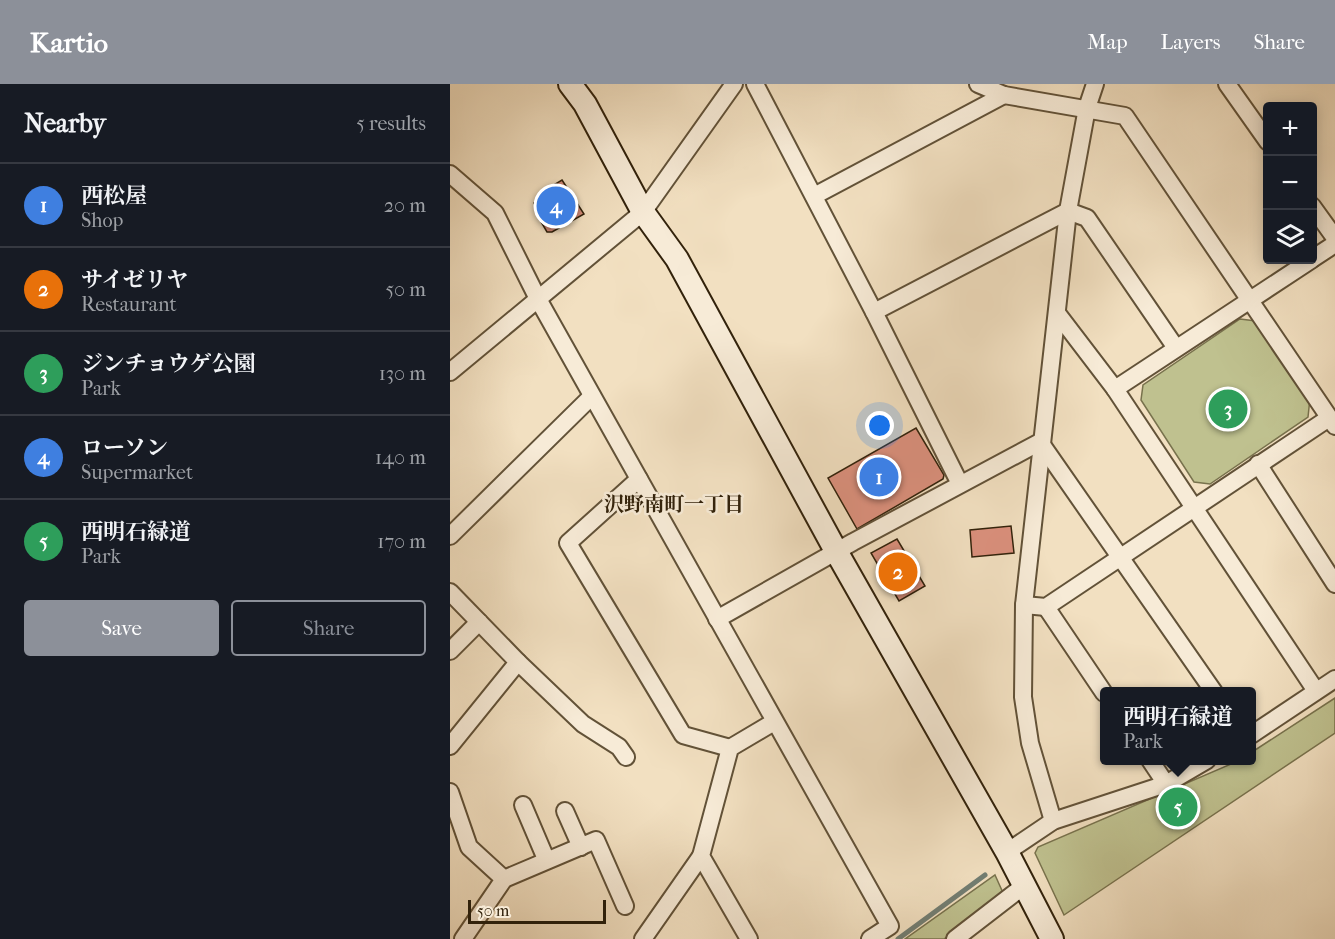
<!DOCTYPE html>
<html lang="en">
<head>
<meta charset="utf-8">
<style>
	:root { --surface:#171b24; --page:#20242c; --text:#f1f3f6; --muted:#9ea1a6; --line:#363941; --accent:#8c9099 }
	body { margin:0; font-family:"IM FELL French Canon","Noto Serif JP",serif; background:var(--page); color:var(--text) }
	.controls { position:absolute; right:18px; top:18px; display:grid; overflow:hidden; border-radius:6px; box-shadow:0 3px 15px #0003 }
	.controls button { width:54px; height:54px; display:grid; place-items:center; padding:0; border:0; border-bottom:2px solid var(--line); background:var(--surface); color:var(--text); font:30px sans-serif }
	.scale { position:absolute; left:18px; bottom:15px; width:138px; box-sizing:border-box; padding-left:6px; border:3px solid #32220b; border-top:0; font-size:16px; line-height:21px; white-space:nowrap; color:#32220b; -webkit-text-stroke:4px #f7ebd7; paint-order:stroke }
	.you { position:absolute; left:430px; top:342px; width:21px; height:21px; margin:-15px; border:4px solid #fff; border-radius:50%; background:#1a73e8; box-shadow:0 0 0 9px #1a73e833 }
	.badge { display:grid; place-items:center; width:39px; height:39px; border-radius:50%; background:var(--accent); color:#fff; font-size:20px; font-weight:700 }
	.pin { position:absolute; translate:-50% -50%; border:3px solid #fff; box-shadow:0 2px 6px #0006 }
	.popup { position:absolute; left:650px; top:603px; width:156px; height:78px; box-sizing:border-box; display:grid; place-content:center; border-radius:6px; background:var(--surface); filter:drop-shadow(0 2px 4px #0005); font-size:20px; white-space:nowrap; color:var(--muted) }
	.popup b { font-size:22px; color:var(--text) }
	.popup::after { content:''; position:absolute; left:50%; top:100%; margin-left:-12px; border:12px solid transparent; border-top-color:var(--surface) }
	.list { margin:0; padding:0; list-style:none }
	h2 { display:flex; justify-content:space-between; align-items:center; height:78px; margin:0; padding:0 24px; font-size:26px }
	h2 small { font-size:20px; font-weight:400; color:var(--muted) }
	.list li { display:grid; grid-template-columns:39px 1fr auto; gap:18px; align-items:center; box-sizing:border-box; height:84px; padding:0 24px; border-top:2px solid var(--line) }
	.list b { display:block; font-size:22px; white-space:nowrap }
	.list p { margin:0; font-size:20px; white-space:nowrap; color:var(--muted) }
	.list em { font-size:20px; font-style:normal; color:var(--muted) }
	.actions { display:flex; gap:12px; padding:18px 24px }
	.actions a { flex:1; padding:14px 0; border:2px solid var(--accent); border-radius:6px; text-align:center; font-size:21px; color:var(--accent) }
	.actions .main { background:var(--accent); color:#fff }
	.icon { flex:none; width:33px; height:33px; fill:none; stroke:currentColor; stroke-width:2; stroke-linecap:round; stroke-linejoin:round }
	.map { position:relative; flex:none; width:885px; height:855px; overflow:hidden }
	header { display:flex; align-items:center; gap:36px; box-sizing:border-box; height:84px; padding:0 30px; background:var(--accent); color:#fff }
	header strong { font-size:28px }
	nav { display:flex; gap:33px; margin-inline-start:auto; font-size:21px }
	main { display:flex }
	aside { flex:1; background:var(--surface) }
	.map>svg:first-child { display:block }
	.green { fill:#bfc18f; stroke:#78724d; stroke-width:1.5 }
	.lines { fill:none; stroke-linecap:round; stroke-linejoin:round }
	.stream { stroke:#727e73; stroke-width:5 }
	.building { fill:#dc917e; stroke:#32220b; stroke-width:1.5 }
	.street-casing { stroke:#625238; stroke-width:20 }
	.secondary-casing { stroke:#32220b; stroke-width:26 }
	.street { stroke:#f7ebd7; stroke-width:16 }
	.secondary { stroke:#f7ebd7; stroke-width:22 }
	.labels { text-anchor:middle; stroke-width:5; stroke-linejoin:round; paint-order:stroke }
	.neighbourhood-label { font-size:20px; font-weight:bold; fill:#32220b; stroke:#f7ebd7 }
</style>
</head>
<body>
<header>
<strong>Kartio</strong>
<nav><a>Map</a><a>Layers</a><a>Share</a></nav>
</header>
<main>
<aside>
<h2>Nearby<small>5 results</small></h2>
<ul class="list">
<li><span class="badge" style="background:#3f7fe0">1</span><div><b>西松屋</b><p>Shop</p></div><em>20 m</em></li>
<li><span class="badge" style="background:#e8710a">2</span><div><b>サイゼリヤ</b><p>Restaurant</p></div><em>50 m</em></li>
<li><span class="badge" style="background:#2e9e5b">3</span><div><b>ジンチョウゲ公園</b><p>Park</p></div><em>130 m</em></li>
<li><span class="badge" style="background:#3f7fe0">4</span><div><b>ローソン</b><p>Supermarket</p></div><em>140 m</em></li>
<li><span class="badge" style="background:#2e9e5b">5</span><div><b>西明石緑道</b><p>Park</p></div><em>170 m</em></li>
</ul>
<div class="actions"><a class="main">Save</a><a>Share</a></div>
</aside>
<div class="map">
<svg width="885" height="855" viewBox="0 0 885 855">
	<rect width="100%" height="100%" fill="#f2e0c1"/>
	<filter id="stains"><feTurbulence type="fractalNoise" baseFrequency=".00333" numOctaves="4"/><feColorMatrix values="0 0 0 0 .2 0 0 0 0 .09 0 0 0 0 .02 0 0 0 .5 -.17"/></filter>
	<radialGradient id="worn" r=".72"><stop offset=".6" stop-color="#630" stop-opacity="0"/><stop offset="1" stop-color="#630" stop-opacity=".3"/></radialGradient>
	<g class="green">
		<polygon points="790,235 806,237 860,314 858,333 760,400 744,398 691,316 693,301"/>
		<polygon points="885,614 885,649 614,831 585,769 588,763 788,677 801,676 802,668"/>
		<polygon points="545,791 554,811 494,855 455,855"/>
	</g>
	<g class="lines">
		<polyline class="stream" points="448,855 535,791"/>
	</g>
	<g class="building">
		<polygon points="112,96 134,130 102,148 97,148 90,136 93,134 84,119 92,108"/>
		<polygon points="466,344 494,391 493,395 407,445 378,394"/>
		<polygon points="561,442 564,469 522,473 520,446"/>
		<polygon points="447,455 475,502 449,517 421,469"/>
	</g>
	<g class="lines">
		<g class="street-casing">
			<g id="street">
				<polyline points="305,0 424,228 510,400"/>
				<polyline points="528,0 554,11 675,32 885,342"/>
				<polyline points="777,0 818,58"/>
				<polyline points="0,90 45,129 88,215 440,842 420,855"/>
				<polyline points="364,112 554,11"/>
				<polyline points="862,122 885,154"/>
				<polyline points="862,175 885,160"/>
				<polyline points="861,176 665,305 866,607"/>
				<polyline points="424,228 618,127 637,134 726,264"/>
				<polyline points="607,229 665,305"/>
				<polyline points="0,288 193,128 284,0"/>
				<polyline points="808,380 885,500"/>
				<polyline points="189,395 118,459 233,651 280,664"/>
				<polyline points="0,452 142,312"/>
				<polyline points="0,508 68,578 0,662"/>
				<polyline points="574,521 596,523 879,334"/>
				<polyline points="596,523 654,609"/>
				<polyline points="267,535 403,458 590,358 764,608"/>
				<polyline points="0,567 29,538"/>
				<polyline points="68,578 133,640 169,663 176,673"/>
				<polyline points="801,651 885,595"/>
				<polyline points="700,676 716,700"/>
				<polyline points="0,708 19,763 54,795 13,855"/>
				<polyline points="73,721 96,775"/>
				<polyline points="115,727 131,763"/>
				<polyline points="603,737 580,659 573,613 574,521 618,127 637,24 645,0"/>
				<polyline points="557,768 603,737 716,700 757,676"/>
				<polyline points="54,795 146,756 175,822"/>
				<polyline points="193,855 251,772"/>
				<polyline points="299,855 251,772 280,664 324,638"/>
				<polyline points="505,855 575,801"/>
			</g>
		</g>
		<g class="secondary-casing">
			<polyline id="secondary" points="120,0 135,20 193,128 227,175 386,467 557,768 602,855"/>
		</g>
		<use href="#street" class="street"/>
		<use href="#secondary" class="secondary"/>
	</g>
	<g class="labels">
		<g class="neighbourhood-label">
			<text x="224" y="427">沢野南町一丁目</text>
		</g>
	</g>
	<rect width="100%" height="100%" filter="url(#stains)"/>
	<rect width="100%" height="100%" fill="url(#worn)"/>
</svg>
<div class="controls">
<button>+</button>
<button>−</button>
<button><svg class="icon" aria-label="layers" viewBox="0 0 24 24"><path d="M12 4l9 5-9 5-9-5zM3 14l9 5 9-5"/></svg></button>
</div>
<div class="scale">50 m</div>
<div class="you"></div>
<div class="pin badge" style="left:429px;top:393px;background:#3f7fe0">1</div>
<div class="pin badge" style="left:448px;top:488px;background:#e8710a">2</div>
<div class="pin badge" style="left:778px;top:325px;background:#2e9e5b">3</div>
<div class="pin badge" style="left:106px;top:122px;background:#3f7fe0">4</div>
<div class="pin badge" style="left:728px;top:723px;background:#2e9e5b">5</div>
<div class="popup"><b>西明石緑道</b>Park</div>
</div>
</main>
</body>
</html>
